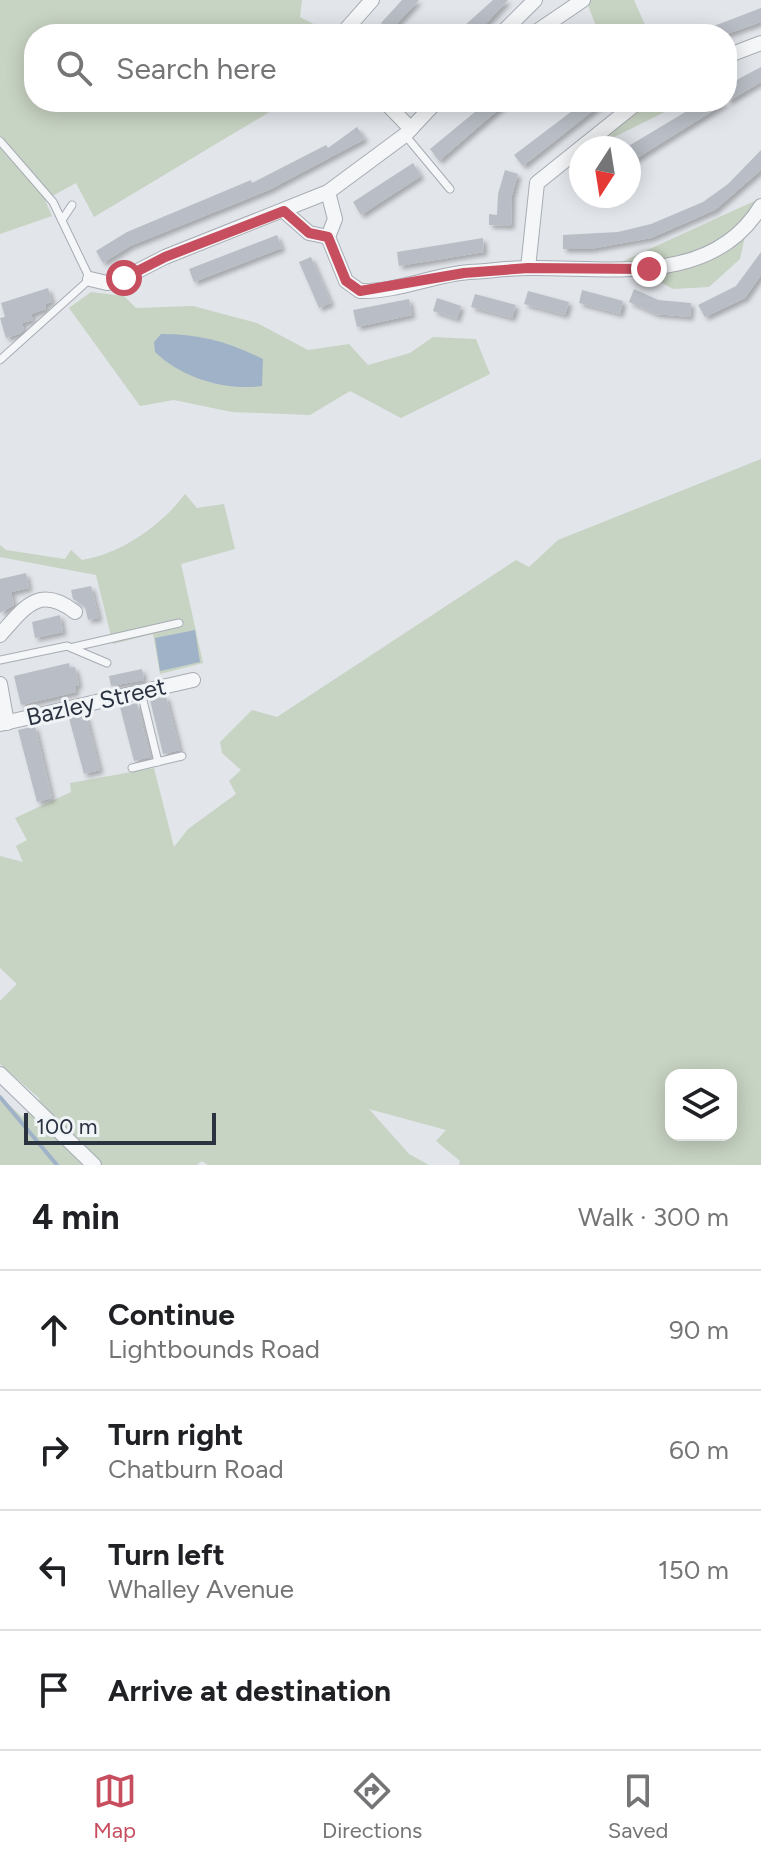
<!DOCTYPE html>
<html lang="en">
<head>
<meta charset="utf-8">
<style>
	:root { --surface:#fff; --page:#f2f2f2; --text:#202124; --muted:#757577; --line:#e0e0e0; --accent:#c74e5f }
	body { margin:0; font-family:Figtree,sans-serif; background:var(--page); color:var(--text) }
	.controls { position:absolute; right:24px; bottom:24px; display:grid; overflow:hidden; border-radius:16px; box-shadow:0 4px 20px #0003 }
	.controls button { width:72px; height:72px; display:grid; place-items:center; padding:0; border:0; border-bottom:2px solid var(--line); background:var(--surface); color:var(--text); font:40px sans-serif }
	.compass { position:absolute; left:569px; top:136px; width:72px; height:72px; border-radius:50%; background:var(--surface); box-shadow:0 4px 20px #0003; rotate:192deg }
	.scale { position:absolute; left:24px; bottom:20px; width:192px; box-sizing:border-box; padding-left:8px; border:4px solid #2b3341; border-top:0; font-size:22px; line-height:28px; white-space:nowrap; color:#2b3341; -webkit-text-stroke:6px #f1f4f7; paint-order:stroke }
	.stop { position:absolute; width:24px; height:24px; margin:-18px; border:6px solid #c74e5f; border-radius:50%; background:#fff }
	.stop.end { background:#c74e5f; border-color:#fff; box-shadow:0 2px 8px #0008 }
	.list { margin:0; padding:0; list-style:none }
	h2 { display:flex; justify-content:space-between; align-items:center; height:104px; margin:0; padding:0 32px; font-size:34px }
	h2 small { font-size:26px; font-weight:400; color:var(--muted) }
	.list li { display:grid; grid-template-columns:52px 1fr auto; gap:24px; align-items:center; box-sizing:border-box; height:120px; padding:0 32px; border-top:2px solid var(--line) }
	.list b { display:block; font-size:30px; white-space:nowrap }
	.list p { margin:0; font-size:26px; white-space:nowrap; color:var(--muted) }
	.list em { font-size:26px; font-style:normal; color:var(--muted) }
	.icon { flex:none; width:44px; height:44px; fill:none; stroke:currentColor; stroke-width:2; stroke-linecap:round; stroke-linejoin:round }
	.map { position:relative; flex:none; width:761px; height:1165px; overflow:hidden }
	.search { position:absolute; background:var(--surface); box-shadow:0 4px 20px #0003; left:24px; right:24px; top:24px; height:88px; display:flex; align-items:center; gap:20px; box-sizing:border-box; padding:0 28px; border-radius:32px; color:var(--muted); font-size:30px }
	.sheet { height:584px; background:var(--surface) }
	nav { display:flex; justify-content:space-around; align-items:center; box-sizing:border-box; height:112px; border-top:2px solid var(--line); background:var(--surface); font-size:22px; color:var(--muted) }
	nav a { display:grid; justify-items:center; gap:4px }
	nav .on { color:var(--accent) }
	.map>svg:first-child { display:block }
	.green { fill:#c7d3c3; fill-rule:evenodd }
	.water { fill:#9fb2c7 }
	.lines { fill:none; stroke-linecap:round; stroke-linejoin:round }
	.stream { stroke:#9fb2c7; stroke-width:4 }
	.building { fill:#b9bec6; filter:url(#shadow) }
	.service-casing { stroke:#a7acb4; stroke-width:9 }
	.minor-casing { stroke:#a7acb4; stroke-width:16 }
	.service { stroke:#f4f6f8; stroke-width:7 }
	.minor { stroke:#f4f6f8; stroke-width:14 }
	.route { stroke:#c74e5f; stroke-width:10 }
	.labels { text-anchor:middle; stroke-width:6; stroke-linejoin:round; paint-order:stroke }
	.street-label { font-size:24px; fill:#2b3341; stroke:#f1f4f7 }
</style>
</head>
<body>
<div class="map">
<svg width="761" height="1165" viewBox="0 0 761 1165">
	<defs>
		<filter id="shadow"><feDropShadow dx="3.5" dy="3.5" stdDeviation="2" flood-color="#0004"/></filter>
	</defs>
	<rect width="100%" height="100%" fill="#e2e5ea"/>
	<g class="green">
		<polygon points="0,0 302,0 300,17 331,33 34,34 34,102 286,102 94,217 76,183 45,200 52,216 0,234"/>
		<polygon points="586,0 634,0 649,34 599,34"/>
		<polygon points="624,102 685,102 592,148 627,111"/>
		<polygon points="761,198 761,205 748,223 740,259 709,287 673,289 637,269 606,269"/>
		<polygon points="91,292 124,296 136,308 193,306 257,323 308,350 349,344 368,365 410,353 433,337 476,339 490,374 401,418 350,391 310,415 232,412 174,400 140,406 69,308"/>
		<path d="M761,459V1165H459L460,1161L436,1141L446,1130L369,1109L409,1154L429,1165H208L202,1161L197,1165H0V1096L22,1117L40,1099L0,1064V1001L17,984L0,968V856L23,862L16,846L27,840L15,818L71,792L70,783L154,768L174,847L188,829L236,794L229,781L241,770L222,753L220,742L252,710L277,717L516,560L529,567L558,540ZM671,1075H731V1135H671Z"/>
		<path d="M185,494L197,508L224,504L235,549L181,564L203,663L160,674L153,634L113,644L96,575L0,557V545L6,550L65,559L71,550L82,560C121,554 162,525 185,494Z"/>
	</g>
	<g class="water">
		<path d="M161,334C200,334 228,342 263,359L262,386C225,391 182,378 155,352L154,342Z"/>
		<polygon points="195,630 200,662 160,671 155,638"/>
	</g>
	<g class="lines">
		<polyline class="stream" points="0,1097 57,1165"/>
	</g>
	<g class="building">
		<polygon points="402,0 419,0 390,31 381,23"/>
		<polygon points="493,0 508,0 480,30 484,34 455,34"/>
		<polygon points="761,8 761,22 727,34 693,34"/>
		<polygon points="761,67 761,82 727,102 727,85"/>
		<polygon points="487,102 507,102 439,161 430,149"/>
		<polygon points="584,102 604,102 523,166 514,155"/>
		<polygon points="702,102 727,102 634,160 627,147"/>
		<polygon points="357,127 365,139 269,190 130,246 103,263 96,251 127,232 251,180 252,183 326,145 328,148"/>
		<polygon points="761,150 761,170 715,210 651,238 590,249 563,249 563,235 618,232 651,224 703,202 728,184"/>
		<polygon points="413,163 421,176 361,215 353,202"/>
		<polygon points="505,170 518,174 512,195 511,226 489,225 489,214 497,215 498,194"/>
		<polygon points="277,235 282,248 194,282 189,269"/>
		<polygon points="483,238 484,252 399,266 397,252"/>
		<polygon points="761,252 761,275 745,298 705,317 698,305 736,286"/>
		<polygon points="311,257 331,303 319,308 299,262"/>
		<polygon points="48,288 52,302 45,304 46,309 31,314 33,320 22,323 24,330 19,334 6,338 0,318 5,317 1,303"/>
		<polygon points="634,289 658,300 691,303 690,317 656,314 629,302"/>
		<polygon points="582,290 623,301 620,314 579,303"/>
		<polygon points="528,291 569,302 565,315 524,304"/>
		<polygon points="475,294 516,305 512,318 471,307"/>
		<polygon points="437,298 461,306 457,319 433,311"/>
		<polygon points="409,299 412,315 357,327 353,310"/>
		<polygon points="26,573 29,588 11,592 14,605 0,613 0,579"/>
		<polygon points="91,586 99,618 88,620 85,606 73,599 71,590"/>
		<polygon points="60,615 63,632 35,638 32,622"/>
		<polygon points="69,663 70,668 75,667 79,685 75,686 76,692 21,705 14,676"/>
		<polygon points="142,669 144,680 111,686 109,676"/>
		<polygon points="166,696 180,750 163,754 150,700"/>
		<polygon points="137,703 150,757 134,761 120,707"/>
		<polygon points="86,715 100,770 84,774 69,718"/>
		<polygon points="35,726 52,798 37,802 18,730"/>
	</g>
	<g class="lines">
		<g class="service-casing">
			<g id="service">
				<polyline points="405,135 450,189"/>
				<polyline points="0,141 53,202 90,279 0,360"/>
				<polyline points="62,220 72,205"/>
				<polyline points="74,647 179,623"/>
				<polyline points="0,660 67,646 107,663"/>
				<polyline points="141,692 158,762"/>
				<polyline points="132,768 182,756"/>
			</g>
		</g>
		<g class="minor-casing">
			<g id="minor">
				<polyline points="342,34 372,0"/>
				<polyline points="501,34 535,0"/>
				<polyline points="533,34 583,0"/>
				<polyline points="727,56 761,43"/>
				<polyline points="385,102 411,129"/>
				<path d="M328,192L335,219L328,237L346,281L360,291C397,292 433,275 469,272C489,271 510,268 530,268C610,267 712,287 761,206"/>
				<polyline points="284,211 309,233 328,237"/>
				<polyline points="528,268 537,183 638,102"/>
				<polyline points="90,279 107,283 124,278 165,257 328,192 405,135 436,102"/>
				<path d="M0,635C24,608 39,584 75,612"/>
				<polyline points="0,684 7,723"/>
				<polyline points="0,724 193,680"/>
				<polyline points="0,1074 94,1165"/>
			</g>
		</g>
		<use href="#service" class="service"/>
		<use href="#minor" class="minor"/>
	</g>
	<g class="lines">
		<polyline class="route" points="124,278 165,257 284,211 309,233 328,237 346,281 360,291 464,273 528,268 649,269"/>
	</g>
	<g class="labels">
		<g class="street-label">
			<text transform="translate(96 702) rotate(-13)" y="8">Bazley Street</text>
		</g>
	</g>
</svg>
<div class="controls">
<button><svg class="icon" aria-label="layers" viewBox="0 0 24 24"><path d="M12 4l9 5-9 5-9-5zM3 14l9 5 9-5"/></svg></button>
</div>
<svg class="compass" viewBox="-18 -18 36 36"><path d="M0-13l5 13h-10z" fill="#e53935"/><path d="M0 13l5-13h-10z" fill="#757577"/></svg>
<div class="scale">100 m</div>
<div class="stop" style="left:124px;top:278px"></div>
<div class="stop end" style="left:649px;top:269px"></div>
<div class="search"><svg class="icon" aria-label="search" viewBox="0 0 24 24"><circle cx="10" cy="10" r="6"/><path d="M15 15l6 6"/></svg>Search here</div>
</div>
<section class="sheet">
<h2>4 min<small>Walk · 300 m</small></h2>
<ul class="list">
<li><svg class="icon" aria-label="ahead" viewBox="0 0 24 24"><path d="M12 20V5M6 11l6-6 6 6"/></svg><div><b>Continue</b><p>Lightbounds Road</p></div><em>90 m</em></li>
<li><svg class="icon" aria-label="right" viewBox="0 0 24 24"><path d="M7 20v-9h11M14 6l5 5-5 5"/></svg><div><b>Turn right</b><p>Chatburn Road</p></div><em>60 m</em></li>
<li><svg class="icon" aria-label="left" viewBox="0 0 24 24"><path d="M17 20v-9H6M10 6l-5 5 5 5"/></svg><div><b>Turn left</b><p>Whalley Avenue</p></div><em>150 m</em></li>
<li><svg class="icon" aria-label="arrive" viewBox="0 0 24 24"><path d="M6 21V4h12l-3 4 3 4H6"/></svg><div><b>Arrive at destination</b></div></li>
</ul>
</section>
<nav>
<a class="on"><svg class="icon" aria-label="map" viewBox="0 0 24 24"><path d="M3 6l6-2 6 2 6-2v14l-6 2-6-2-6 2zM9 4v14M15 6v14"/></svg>Map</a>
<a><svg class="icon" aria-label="directions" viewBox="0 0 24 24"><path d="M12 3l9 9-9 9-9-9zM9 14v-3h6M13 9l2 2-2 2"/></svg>Directions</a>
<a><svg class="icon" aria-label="saved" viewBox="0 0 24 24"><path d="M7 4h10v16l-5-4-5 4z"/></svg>Saved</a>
</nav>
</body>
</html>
